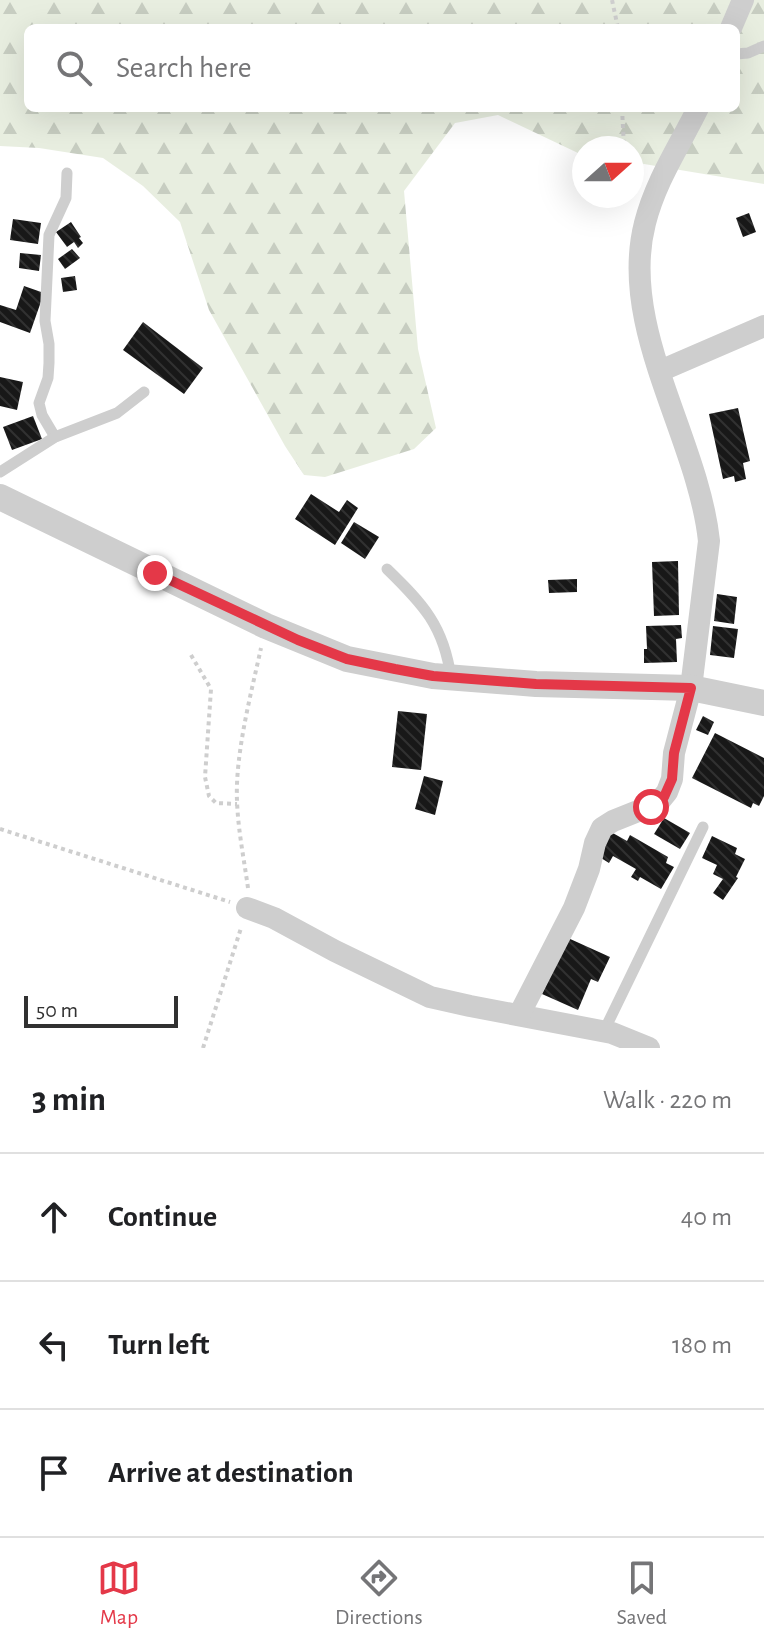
<!DOCTYPE html>
<html lang="en">
<head>
<meta charset="utf-8">
<style>
	:root { --surface:#fff; --page:#f6f6f6; --text:#202124; --muted:#757577; --line:#e0e0e0; --accent:#e43848 }
	body { margin:0; font-family:"Alegreya Sans",sans-serif; background:var(--page); color:var(--text) }
	.compass { position:absolute; left:572px; top:136px; width:72px; height:72px; border-radius:50%; background:var(--surface); box-shadow:0 8px 32px #0002; rotate:69deg }
	.scale { position:absolute; left:24px; bottom:20px; width:154px; box-sizing:border-box; padding-left:8px; border:4px solid #313131; border-top:0; font-size:22px; line-height:28px; white-space:nowrap; color:#313131; -webkit-text-stroke:6px #fff; paint-order:stroke }
	.stop { position:absolute; width:24px; height:24px; margin:-18px; border:6px solid #e43848; border-radius:50%; background:#fff }
	.stop.end { background:#e43848; border-color:#fff; box-shadow:0 2px 8px #0008 }
	.list { margin:0; padding:0; list-style:none }
	h2 { display:flex; justify-content:space-between; align-items:center; height:104px; margin:0; padding:0 32px; font-size:34px }
	h2 small { font-size:26px; font-weight:400; color:var(--muted) }
	.list li { display:grid; grid-template-columns:52px 1fr auto; gap:24px; align-items:center; box-sizing:border-box; height:128px; padding:0 32px; border-top:2px solid var(--line) }
	.list b { display:block; font-size:30px; white-space:nowrap }
	.list em { font-size:26px; font-style:normal; color:var(--muted) }
	.icon { flex:none; width:44px; height:44px; fill:none; stroke:currentColor; stroke-width:2; stroke-linecap:round; stroke-linejoin:round }
	.map { position:relative; flex:none; width:764px; height:1048px; overflow:hidden }
	.search { position:absolute; background:var(--surface); box-shadow:0 8px 32px #0002; left:24px; right:24px; top:24px; height:88px; display:flex; align-items:center; gap:20px; box-sizing:border-box; padding:0 28px; border-radius:12px; color:var(--muted); font-size:30px }
	.sheet { height:488px; background:var(--surface) }
	nav { display:flex; justify-content:space-around; align-items:center; box-sizing:border-box; height:112px; border-top:2px solid var(--line); background:var(--surface); font-size:22px; color:var(--muted) }
	nav a { display:grid; justify-items:center; gap:4px }
	nav .on { color:var(--accent) }
	.map>svg:first-child { display:block }
	.forest { fill:url(#forest-firs); fill-rule:evenodd }
	.building { fill:url(#building-back-hatch) }
	.lines { fill:none; stroke-linecap:round; stroke-linejoin:round }
	.path { stroke:#cecece; stroke-width:4; stroke-dasharray:4 4; stroke-linecap:butt }
	.service { stroke:#cecece; stroke-width:11 }
	.minor { stroke:#cecece; stroke-width:22 }
	.tertiary { stroke:#cecece; stroke-width:26 }
	.route { stroke:#e43848; stroke-width:10 }
</style>
</head>
<body>
<div class="map">
<svg width="764" height="1048" viewBox="0 0 764 1048">
	<defs>
		<pattern id="forest-firs" width="22" height="20" patternUnits="userSpaceOnUse" patternTransform="scale(2)"><rect width="22" height="20" fill="#e8eee0"/><path d="M5 1l3.5 6h-7zM16 11l3.5 6h-7z" fill="#c7cdc1"/></pattern>
		<pattern id="building-back-hatch" width="6" height="6" patternUnits="userSpaceOnUse" patternTransform="scale(2)"><rect width="6" height="6" fill="#181818"/><path d="M-1 5l2 2M0 0l6 6M5-1l2 2" fill="none" stroke="#313131"/></pattern>
	</defs>
	<rect width="100%" height="100%" fill="#fff"/>
	<path class="forest" d="M0,0H764V184L632,162V148H584V154L578,153L498,115L455,123L404,191L418,349L436,428L414,449L325,477L304,475L285,446L209,310L180,222L143,186L103,158L39,148L0,146ZM28,28H736V108H28Z"/>
	<g class="building">
		<polygon points="749,213 756,232 743,237 736,218"/>
		<polygon points="13,219 41,223 38,244 10,240"/>
		<polygon points="71,222 81,237 79,238 83,243 78,248 74,242 67,247 56,232"/>
		<polygon points="72,249 80,258 65,269 58,259"/>
		<polygon points="20,253 41,255 39,271 19,268"/>
		<polygon points="75,276 77,290 63,292 61,278"/>
		<polygon points="24,286 44,293 30,333 0,322 0,305 16,310"/>
		<polygon points="143,322 203,368 184,394 123,350"/>
		<polygon points="0,377 23,382 17,410 0,406"/>
		<polygon points="738,408 750,461 743,463 746,479 735,482 734,476 723,479 709,414"/>
		<polygon points="33,416 42,439 12,450 3,427"/>
		<polygon points="311,494 339,512 347,500 358,508 335,545 295,519"/>
		<polygon points="354,522 379,537 365,559 341,543"/>
		<polygon points="678,561 679,615 654,616 652,562"/>
		<polygon points="577,579 577,592 549,593 548,580"/>
		<polygon points="717,594 737,597 734,624 714,621"/>
		<polygon points="681,625 682,638 676,639 677,662 644,663 644,649 647,649 646,626"/>
		<polygon points="713,626 738,629 734,658 710,655"/>
		<polygon points="398,711 427,714 421,770 392,767"/>
		<polygon points="703,716 714,722 708,735 696,730"/>
		<polygon points="715,733 764,758 764,796 759,806 753,803 751,808 692,778"/>
		<polygon points="424,776 443,781 435,815 415,809"/>
		<polygon points="664,818 690,833 680,849 654,834"/>
		<polygon points="611,832 627,841 630,835 668,857 666,863 674,867 661,889 640,877 638,881 631,877 636,869 613,856 609,863 601,858 601,849"/>
		<polygon points="712,836 737,848 735,854 745,859 736,877 738,878 723,900 713,893 723,879 713,874 717,865 702,858"/>
		<polygon points="568,938 610,957 598,982 591,979 578,1010 542,994"/>
	</g>
	<g class="lines">
		<g class="path">
			<polyline points="612,0 618,28"/>
			<polyline points="622,108 624,148"/>
			<polyline points="191,655 211,689 205,777 209,796 216,803 237,804"/>
			<polyline points="0,829 230,902"/>
			<path d="M248,888C244,859 238,830 237,801C235,754 251,694 261,648"/>
			<polyline points="203,1048 241,928"/>
		</g>
		<g class="service">
			<polyline points="736,54 748,53 764,46"/>
			<polyline points="55,437 42,415 39,403 48,378 49,363 49,344 45,321 49,235 66,198 67,173"/>
			<polyline points="0,472 55,437 117,413 144,392"/>
			<path d="M387,569C423,604 444,626 451,678"/>
			<polyline points="604,1031 703,827"/>
		</g>
		<g class="minor">
			<polyline points="731,28 743,0"/>
			<polyline points="660,371 764,326"/>
			<polyline points="247,908 274,918 335,951 430,997 470,1006 612,1033 649,1048"/>
			<path d="M519,1015L574,908L589,869L595,843L602,828L613,821L658,803L667,792L672,779L674,753L691,688L709,541C698,437 618,328 645,223C656,180 679,147 698,108"/>
		</g>
		<polyline class="tertiary" points="0,497 266,626 347,659 433,676 536,684 691,688 764,703"/>
	</g>
	<g class="lines">
		<polyline class="route" points="155,573 298,640 347,659 395,669 433,676 536,684 691,688 674,753 672,779 664,797 651,807"/>
	</g>
</svg>
<svg class="compass" viewBox="-18 -18 36 36"><path d="M0-13l5 13h-10z" fill="#e53935"/><path d="M0 13l5-13h-10z" fill="#757577"/></svg>
<div class="scale">50 m</div>
<div class="stop" style="left:651px;top:807px"></div>
<div class="stop end" style="left:155px;top:573px"></div>
<div class="search"><svg class="icon" aria-label="search" viewBox="0 0 24 24"><circle cx="10" cy="10" r="6"/><path d="M15 15l6 6"/></svg>Search here</div>
</div>
<section class="sheet">
<h2>3 min<small>Walk · 220 m</small></h2>
<ul class="list">
<li><svg class="icon" aria-label="ahead" viewBox="0 0 24 24"><path d="M12 20V5M6 11l6-6 6 6"/></svg><div><b>Continue</b></div><em>40 m</em></li>
<li><svg class="icon" aria-label="left" viewBox="0 0 24 24"><path d="M17 20v-9H6M10 6l-5 5 5 5"/></svg><div><b>Turn left</b></div><em>180 m</em></li>
<li><svg class="icon" aria-label="arrive" viewBox="0 0 24 24"><path d="M6 21V4h12l-3 4 3 4H6"/></svg><div><b>Arrive at destination</b></div></li>
</ul>
</section>
<nav>
<a class="on"><svg class="icon" aria-label="map" viewBox="0 0 24 24"><path d="M3 6l6-2 6 2 6-2v14l-6 2-6-2-6 2zM9 4v14M15 6v14"/></svg>Map</a>
<a><svg class="icon" aria-label="directions" viewBox="0 0 24 24"><path d="M12 3l9 9-9 9-9-9zM9 14v-3h6M13 9l2 2-2 2"/></svg>Directions</a>
<a><svg class="icon" aria-label="saved" viewBox="0 0 24 24"><path d="M7 4h10v16l-5-4-5 4z"/></svg>Saved</a>
</nav>
</body>
</html>
